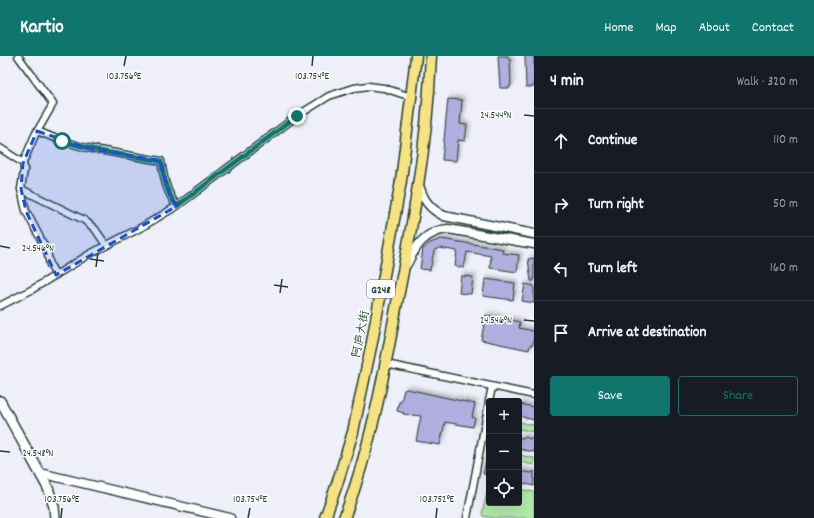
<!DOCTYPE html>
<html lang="en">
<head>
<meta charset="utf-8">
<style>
	:root { --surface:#171b24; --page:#242831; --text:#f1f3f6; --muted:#9ea1a6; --line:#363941; --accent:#0f766e }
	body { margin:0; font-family:Dekko,"LXGW WenKai TC",sans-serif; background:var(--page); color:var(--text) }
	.controls { position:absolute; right:12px; bottom:12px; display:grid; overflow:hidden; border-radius:4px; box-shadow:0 4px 16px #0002 }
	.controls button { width:36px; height:36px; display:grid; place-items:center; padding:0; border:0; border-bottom:1px solid var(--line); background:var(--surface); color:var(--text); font:20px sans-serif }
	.stop { position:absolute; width:12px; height:12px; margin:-9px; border:3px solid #0f766e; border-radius:50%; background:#fff }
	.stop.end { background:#0f766e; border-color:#fff; box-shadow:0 1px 4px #0008 }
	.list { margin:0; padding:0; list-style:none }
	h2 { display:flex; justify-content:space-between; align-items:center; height:52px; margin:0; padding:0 16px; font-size:17px }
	h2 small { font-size:13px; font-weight:400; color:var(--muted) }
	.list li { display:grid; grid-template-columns:26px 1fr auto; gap:12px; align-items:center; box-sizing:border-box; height:64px; padding:0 16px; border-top:1px solid var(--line) }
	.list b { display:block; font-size:15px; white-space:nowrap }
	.list em { font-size:13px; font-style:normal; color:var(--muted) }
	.actions { display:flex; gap:8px; padding:12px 16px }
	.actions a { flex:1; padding:9px 0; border:1px solid var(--accent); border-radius:4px; text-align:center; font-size:14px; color:var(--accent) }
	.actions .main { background:var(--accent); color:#fff }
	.icon { flex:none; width:22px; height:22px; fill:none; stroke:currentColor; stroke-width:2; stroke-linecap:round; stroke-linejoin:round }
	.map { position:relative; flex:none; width:534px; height:462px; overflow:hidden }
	header { display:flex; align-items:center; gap:24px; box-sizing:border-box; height:56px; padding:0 20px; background:var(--accent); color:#fff }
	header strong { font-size:19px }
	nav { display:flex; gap:22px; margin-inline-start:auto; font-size:14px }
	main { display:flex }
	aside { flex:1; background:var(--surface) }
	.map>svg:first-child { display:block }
	.green { fill:#b2e8aa; stroke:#68926f }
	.building { fill:#b0aedf; stroke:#1f3d34; filter:url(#shadow) }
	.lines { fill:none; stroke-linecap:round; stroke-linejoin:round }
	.minor-casing { stroke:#1f3d34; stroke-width:9 }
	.tertiary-casing { stroke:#1f3d34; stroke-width:11 }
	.secondary-casing { stroke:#1f3d34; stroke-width:12 }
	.trunk-casing { stroke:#1f3d34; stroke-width:13 }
	.minor { stroke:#fff; stroke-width:6 }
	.tertiary { stroke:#fff; stroke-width:8 }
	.secondary { stroke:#fff; stroke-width:9 }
	.trunk { stroke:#f6e281; stroke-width:10 }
	.route { stroke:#0f766e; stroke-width:5 }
	.marked { fill:#1d4ed8; fill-opacity:0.2; stroke:#1d4ed8; stroke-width:3; stroke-dasharray:8 5; stroke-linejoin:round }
	.ticks { fill:none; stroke:#1f3d34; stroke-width:1.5 }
	.labels { text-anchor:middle; stroke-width:3; stroke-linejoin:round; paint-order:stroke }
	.shield { fill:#fff; stroke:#627771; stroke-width:1 }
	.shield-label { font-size:11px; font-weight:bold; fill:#1f3d34 }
	.street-label { font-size:12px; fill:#1f3d34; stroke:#fff }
	.ticks-label { font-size:10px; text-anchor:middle; fill:#1f3d34; stroke:#fff; stroke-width:3; stroke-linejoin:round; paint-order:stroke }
</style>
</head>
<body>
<header>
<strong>Kartio</strong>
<nav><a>Home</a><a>Map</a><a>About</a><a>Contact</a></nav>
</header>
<main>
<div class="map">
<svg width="534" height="462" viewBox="0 0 534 462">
	<defs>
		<filter id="shadow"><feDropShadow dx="2.5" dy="-2.5" stdDeviation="2" flood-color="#0004"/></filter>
	</defs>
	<rect width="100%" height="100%" fill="#efeff9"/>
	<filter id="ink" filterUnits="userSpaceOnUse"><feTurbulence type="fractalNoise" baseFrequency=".025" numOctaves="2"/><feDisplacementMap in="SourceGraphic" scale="8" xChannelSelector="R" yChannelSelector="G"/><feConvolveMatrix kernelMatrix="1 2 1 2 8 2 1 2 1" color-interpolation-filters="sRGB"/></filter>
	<g filter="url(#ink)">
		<g class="green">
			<polygon points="519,366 534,369 534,376 519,373"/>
			<polygon points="519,399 534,402 534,409 519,406"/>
			<polygon points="489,427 489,447 519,447 519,433 534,436 534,462 494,462 483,460 482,458"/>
		</g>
		<g class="building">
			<polygon points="498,0 508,0 508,3 510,3 511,29 510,29 510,32 500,32"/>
			<polygon points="525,0 534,0 534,31 526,31"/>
			<polygon points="448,43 462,44 460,68 467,69 465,85 458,84 456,105 442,104"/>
			<polygon points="441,183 503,193 502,197 519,199 517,216 490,212 491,200 467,196 464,212 455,210 457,195 439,192 434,195 430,214 420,213 423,193 430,187"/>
			<polygon points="534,202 534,225 531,225 528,203"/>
			<polygon points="461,220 473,221 471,238 459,237"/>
			<polygon points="485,223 515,227 513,244 483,240"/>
			<polygon points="525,228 534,230 534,247 522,245"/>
			<polygon points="486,259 520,266 519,272 534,275 533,289 530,289 529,294 481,284"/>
			<polygon points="407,333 475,348 472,361 475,362 473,371 445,366 440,389 416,385 421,360 403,358 404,357 397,355 399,346 401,346 404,334"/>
			<polygon points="519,348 534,351 534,364 519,360"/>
			<polygon points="519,381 524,382 526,381 530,383 534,382 534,396 519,393"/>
			<polygon points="487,400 489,400 489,419 483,418"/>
			<polygon points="519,415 531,417 534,415 534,430 519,426"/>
		</g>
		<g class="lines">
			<g class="minor-casing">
				<g id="minor">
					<polyline points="18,0 53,48 35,79 23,107"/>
					<path d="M37,75L62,85L87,92L161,105C164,122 166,136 177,150"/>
					<polyline points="0,92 23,107 24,114 21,133 26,155 47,195 50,209 56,219"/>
					<polyline points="21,133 84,164 95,173 106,189"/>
					<polyline points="0,250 33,233 88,199 142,171 177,150 297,60 329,40 354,32 368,30 384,32 411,41"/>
					<polyline points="386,308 534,339"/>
					<polyline points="489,345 492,331"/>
					<polyline points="467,462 489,346"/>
				</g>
			</g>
			<g class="tertiary-casing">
				<g id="tertiary">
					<path d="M419,129C423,144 430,153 444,160L534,178"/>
					<path d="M407,208C416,189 426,175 448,173L534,188"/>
					<polyline points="40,417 230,462"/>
				</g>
			</g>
			<g class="secondary-casing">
				<polyline id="secondary" points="0,345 48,432 54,451 55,462"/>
			</g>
			<g class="trunk-casing">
				<g id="trunk">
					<polyline points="325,462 337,428 353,376 372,286 401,125 416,0"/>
					<path d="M344,462C372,389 385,312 399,236C406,201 413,165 418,129C425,87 429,43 431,0"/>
				</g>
			</g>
			<use href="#minor" class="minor"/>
			<use href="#tertiary" class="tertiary"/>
			<use href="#secondary" class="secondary"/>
			<use href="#trunk" class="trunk"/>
		</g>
	</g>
	<g class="lines" filter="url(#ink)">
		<path class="route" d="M62,85L100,95L161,105C164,122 166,136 177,150L297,60"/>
	</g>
	<path class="marked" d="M37,75L87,92L161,105L170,141L177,150L56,219L26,155L21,133L23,107Z"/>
	<path class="ticks" d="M124,10L126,0M312,10L313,0M524,59L534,60M0,190L10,192M90,203L104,205M96,211L98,197M274,229L288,231M280,237L282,223M524,264L534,265M0,395L10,396M61,462L62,452M248,462L250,452M436,462L437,452"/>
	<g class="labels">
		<rect class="shield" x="367" y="224" width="28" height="18" rx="3"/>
		<g class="shield-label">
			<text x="381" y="237">G248</text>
		</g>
		<g class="street-label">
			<text transform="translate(360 278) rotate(-79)" y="4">阿庐大街</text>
		</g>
	</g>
	<g class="ticks-label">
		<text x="124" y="23">103.756°E</text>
		<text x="312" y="23">103.754°E</text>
		<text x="496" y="62">24.544°N</text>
		<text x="38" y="195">24.546°N</text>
		<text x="496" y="267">24.546°N</text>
		<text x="38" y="400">24.548°N</text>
		<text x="62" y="446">103.756°E</text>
		<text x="250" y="446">103.754°E</text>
		<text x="437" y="446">103.752°E</text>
	</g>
</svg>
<div class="controls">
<button>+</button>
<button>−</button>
<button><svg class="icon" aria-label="locate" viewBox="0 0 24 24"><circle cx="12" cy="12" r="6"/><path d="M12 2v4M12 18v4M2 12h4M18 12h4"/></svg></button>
</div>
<div class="stop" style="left:62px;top:85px"></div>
<div class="stop end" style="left:297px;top:60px"></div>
</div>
<aside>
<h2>4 min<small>Walk · 320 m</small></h2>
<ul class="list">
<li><svg class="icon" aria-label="ahead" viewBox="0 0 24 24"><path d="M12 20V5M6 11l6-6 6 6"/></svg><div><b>Continue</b></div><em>110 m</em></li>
<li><svg class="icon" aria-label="right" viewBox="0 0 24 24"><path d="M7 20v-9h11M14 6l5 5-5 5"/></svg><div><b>Turn right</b></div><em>50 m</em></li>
<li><svg class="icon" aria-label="left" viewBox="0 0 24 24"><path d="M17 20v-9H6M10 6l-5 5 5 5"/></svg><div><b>Turn left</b></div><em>160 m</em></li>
<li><svg class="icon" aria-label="arrive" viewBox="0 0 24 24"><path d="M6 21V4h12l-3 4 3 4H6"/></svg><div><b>Arrive at destination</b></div></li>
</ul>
<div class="actions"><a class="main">Save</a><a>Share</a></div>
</aside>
</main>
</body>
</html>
